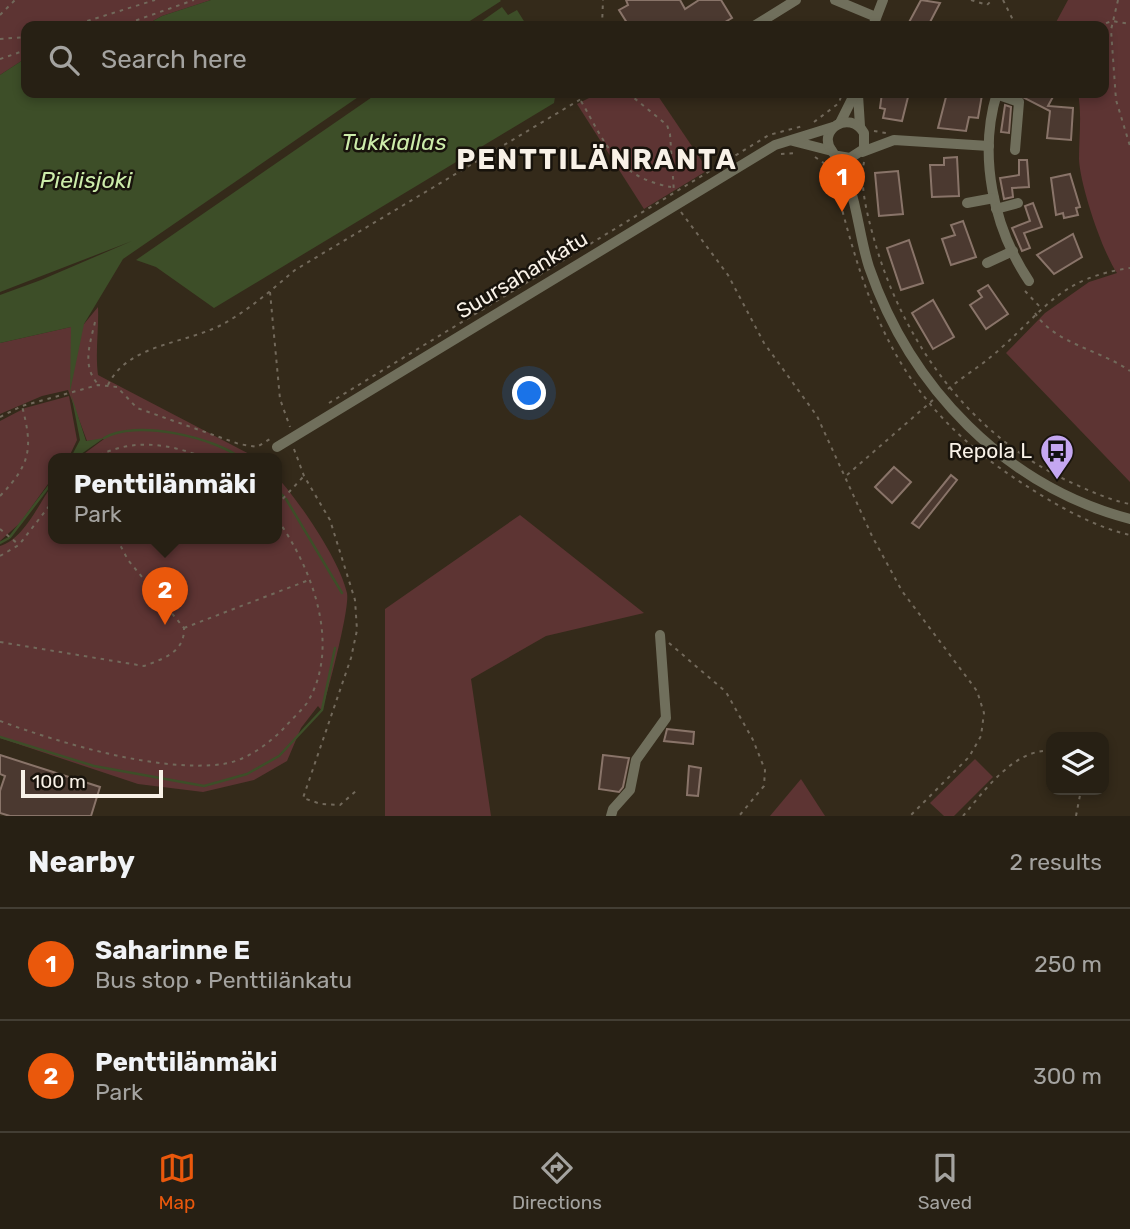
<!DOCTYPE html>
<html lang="en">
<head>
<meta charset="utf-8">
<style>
	:root { --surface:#272014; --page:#332d22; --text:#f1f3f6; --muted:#a4a3a0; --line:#433e34; --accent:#ea580c }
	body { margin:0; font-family:Rubik,sans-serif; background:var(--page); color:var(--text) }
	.controls { position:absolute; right:21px; bottom:21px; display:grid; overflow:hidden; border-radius:14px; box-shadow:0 4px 10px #0003 }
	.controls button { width:63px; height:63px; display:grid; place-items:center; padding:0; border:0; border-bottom:2px solid var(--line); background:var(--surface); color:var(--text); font:35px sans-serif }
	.scale { position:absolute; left:21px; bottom:18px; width:142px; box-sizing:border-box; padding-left:7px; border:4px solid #f8f1e7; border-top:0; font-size:19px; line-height:24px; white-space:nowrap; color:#f8f1e7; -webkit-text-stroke:5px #18130c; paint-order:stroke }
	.you { position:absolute; left:530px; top:394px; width:24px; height:24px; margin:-18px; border:5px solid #fff; border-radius:50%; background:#1a73e8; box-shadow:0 0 0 10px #1a73e833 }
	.badge { display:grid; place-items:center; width:46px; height:46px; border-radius:50%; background:var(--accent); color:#fff; font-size:23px; font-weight:700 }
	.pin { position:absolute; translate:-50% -58px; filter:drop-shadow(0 2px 4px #0008) }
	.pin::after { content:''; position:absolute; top:37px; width:24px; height:21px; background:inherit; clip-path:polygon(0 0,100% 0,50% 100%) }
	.popup { position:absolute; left:48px; top:453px; width:234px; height:91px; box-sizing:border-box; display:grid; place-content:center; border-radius:14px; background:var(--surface); filter:drop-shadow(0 2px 5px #0005); font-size:23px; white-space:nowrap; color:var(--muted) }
	.popup b { font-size:26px; color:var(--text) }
	.popup::after { content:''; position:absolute; left:50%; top:100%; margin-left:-14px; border:14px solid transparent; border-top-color:var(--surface) }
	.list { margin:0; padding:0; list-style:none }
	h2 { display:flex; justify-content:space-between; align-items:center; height:91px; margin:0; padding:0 28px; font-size:30px }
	h2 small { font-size:23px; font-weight:400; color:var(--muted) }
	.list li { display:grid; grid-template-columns:46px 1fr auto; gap:21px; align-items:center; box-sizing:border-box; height:112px; padding:0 28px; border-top:2px solid var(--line) }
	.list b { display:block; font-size:26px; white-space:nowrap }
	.list p { margin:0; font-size:23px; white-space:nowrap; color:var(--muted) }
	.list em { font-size:23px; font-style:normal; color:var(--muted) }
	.icon { flex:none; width:38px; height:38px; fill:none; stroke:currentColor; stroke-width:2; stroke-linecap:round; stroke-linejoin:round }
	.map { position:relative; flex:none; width:1130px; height:816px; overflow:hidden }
	.search { position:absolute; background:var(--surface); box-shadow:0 4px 10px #0003; left:21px; right:21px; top:21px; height:77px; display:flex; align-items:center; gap:18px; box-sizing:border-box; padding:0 24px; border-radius:14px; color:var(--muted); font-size:26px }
	.sheet { height:315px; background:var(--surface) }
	nav { display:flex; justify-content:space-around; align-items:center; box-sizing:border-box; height:98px; border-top:2px solid var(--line); background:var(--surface); font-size:19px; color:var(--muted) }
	nav a { display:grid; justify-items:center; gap:4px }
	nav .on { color:var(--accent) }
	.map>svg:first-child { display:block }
	.green { fill:#5d3433 }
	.water { fill:#3d4e28 }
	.pier { fill:#342a1a }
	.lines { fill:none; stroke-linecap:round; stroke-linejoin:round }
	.stream { stroke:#3d4e28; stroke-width:2.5 }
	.building { fill:#4b3930; stroke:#897469; stroke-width:2 }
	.path { stroke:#72695b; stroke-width:2; stroke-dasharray:3.5 5; stroke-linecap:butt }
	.minor { stroke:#706f5c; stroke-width:10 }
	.labels { text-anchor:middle; stroke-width:5; stroke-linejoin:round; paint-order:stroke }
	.street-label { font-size:21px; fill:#f8f1e7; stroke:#18130c }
	.poi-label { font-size:21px; fill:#f8f1e7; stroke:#18130c; text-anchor:end }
	.water-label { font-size:23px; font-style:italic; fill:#ccecaa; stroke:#18130c }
	.district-label { font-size:28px; font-weight:bold; letter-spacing:2px; fill:#f8f1e7; stroke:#18130c }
</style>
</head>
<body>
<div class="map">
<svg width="1130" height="816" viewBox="0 0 1130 816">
	<rect width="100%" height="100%" fill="#342a1a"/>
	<g class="green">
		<polygon points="0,0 211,0 162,16 144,26 26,26 26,58 0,75"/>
		<path d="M1068,0H1130V482L1006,353L1045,313L1089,282L1117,273C1102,251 1080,185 1079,159C1079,136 1082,115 1078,93H1104V26H1054Z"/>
		<polygon points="599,93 656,93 708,170 644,209 577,104"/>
		<path d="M98,307C99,330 95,351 98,375L259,459H77L104,439L87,441L68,390L42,396L0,414V343L84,324Z"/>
		<polygon points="69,396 77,440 68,459 53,459 53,477 20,523 0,541 0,421 25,408"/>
		<path d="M277,477C300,502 340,561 347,593C350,609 328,691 322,711L318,706L301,728L287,761L254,780L203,792L138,784L0,738V546C24,539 39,503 53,484V539H277Z"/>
		<polygon points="520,515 644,613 546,636 471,679 491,816 385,816 385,609"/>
		<polygon points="975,759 993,777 954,816 944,816 930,803"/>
		<polygon points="801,779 825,816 770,816"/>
	</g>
	<g class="water">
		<polygon points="211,0 500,0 501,1 462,26 144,26 162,16"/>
		<polygon points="502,7 508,15 517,10 527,26 475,26"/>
		<polygon points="26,58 26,93 364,93 123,259 84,324 70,392 71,327 0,343 0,75"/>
		<polygon points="378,93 562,93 555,97 554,103 214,308 156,267 136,260"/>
		<polygon points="71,394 86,441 104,438 74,459 70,459 80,440"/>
	</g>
	<polygon class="pier" points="132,241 41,280 0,295 0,292"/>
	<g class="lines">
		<g class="stream">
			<path d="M104,438C135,419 214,437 242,459"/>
			<polyline points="277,490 284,497"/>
			<polyline points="286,499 342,593"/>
			<polyline points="10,537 53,481"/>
			<polyline points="0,543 9,538"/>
			<polyline points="0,737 94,766 204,786 247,774 279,756 322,710 335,648"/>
		</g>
	</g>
	<g class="building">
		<polygon points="626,0 680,0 685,9 699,0 721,0 732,18 718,26 629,26 619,10 628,5"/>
		<polygon points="921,0 940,3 928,26 907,26"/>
		<polygon points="882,93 909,93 902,121 883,118 885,109 880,108"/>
		<polygon points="947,93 982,95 978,118 969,117 966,131 938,128"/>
		<polygon points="1015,93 1055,93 1048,106 1073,108 1071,140 1047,138 1050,111"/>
		<polygon points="1005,105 1011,107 1009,133 1001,132"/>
		<polygon points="957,157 959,196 932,197 930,165 944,165 944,158"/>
		<polygon points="1019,160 1027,160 1029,187 1012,188 1013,197 1004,199 1000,178 1019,175"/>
		<polygon points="898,171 903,214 879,216 875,173"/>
		<polygon points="1070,174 1080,207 1076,208 1078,215 1064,218 1063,213 1056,215 1051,178"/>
		<polygon points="1033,203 1042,227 1024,233 1030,248 1022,251 1012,228 1030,221 1025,206"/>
		<polygon points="963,221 976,257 951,265 942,239 955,235 951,225"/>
		<polygon points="1073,234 1082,257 1054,274 1037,255"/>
		<polygon points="909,240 923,283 901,290 887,248"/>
		<polygon points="988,285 1008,314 986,329 970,305 982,297 978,291"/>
		<polygon points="933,300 954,337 933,349 912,313"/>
		<polygon points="894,467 911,482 892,503 875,487"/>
		<polygon points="951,475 957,480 919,528 912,523"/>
		<polygon points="667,729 694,732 693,744 664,741"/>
		<polygon points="0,755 100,787 91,816 10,816 0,813 0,791 5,776 0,774"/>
		<polygon points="603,755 629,758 623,787 619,792 599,789"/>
		<polygon points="689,766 701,768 698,796 687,795"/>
	</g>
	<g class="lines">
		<g class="path">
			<polyline points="971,0 987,5 992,0"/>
			<polyline points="1003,0 1016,26"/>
			<polyline points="1118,0 1111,30 1116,100 1130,146"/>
			<polyline points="0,15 15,0"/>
			<polyline points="71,26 155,0"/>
			<polyline points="120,26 194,0"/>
			<polyline points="602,26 603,0"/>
			<polyline points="1098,26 1112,21 1130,24"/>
			<polyline points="0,39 26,37"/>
			<polyline points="0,59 26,50"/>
			<polyline points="628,93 667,125 670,134 674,192"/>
			<path d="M581,101C607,146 617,177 671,187"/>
			<polyline points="814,122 839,103 842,93"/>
			<polyline points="874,131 886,133"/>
			<polyline points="781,154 796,153"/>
			<polyline points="815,157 831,168"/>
			<path d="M864,162C859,188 869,221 876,246C906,347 973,437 1070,482C1090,491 1109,500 1130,504"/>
			<path d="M832,170C867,311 896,403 1025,485C1056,505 1094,527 1130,535"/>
			<polyline points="681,212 728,275 764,343 817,416 872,536 902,591 977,691 984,713 981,736 969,757 910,816"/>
			<polyline points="1025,291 1041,308"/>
			<polyline points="270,292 280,399 290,427"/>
			<path d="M1035,313C1055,344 1101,350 1130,371"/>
			<path d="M95,322C90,344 82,365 97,383"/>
			<path d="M108,385C128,343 188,344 225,323C251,308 273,289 295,270L591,93"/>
			<path d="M948,389C965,375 984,364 1000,349C1047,307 1061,278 1130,268"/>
			<polyline points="329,403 769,135 803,126"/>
			<polyline points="0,417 22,406 98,385 117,387 137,408 239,444 257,447 270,439"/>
			<polyline points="294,449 304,476 330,520 355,600 357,630 351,658 303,798 321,804 340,805 356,791"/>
			<path d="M92,459C131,437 169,443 208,459"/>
			<polyline points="847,475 933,400"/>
			<path d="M0,496C31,464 33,448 22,406"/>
			<polyline points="277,505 303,477"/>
			<polyline points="0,529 18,544"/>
			<polyline points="0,556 19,545 53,501"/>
			<polyline points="184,628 309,580"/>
			<path d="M0,642L144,666C163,659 185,652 184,628L128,560L117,539"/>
			<polyline points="669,643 726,692 753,740 765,770 764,786 739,816"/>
			<path d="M0,721C60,743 160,773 223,764C246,761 270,743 285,727C292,719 301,711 307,703C342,646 312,568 277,519"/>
			<path d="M963,816C985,790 1015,748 1051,751"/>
			<polyline points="1076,816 1081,790"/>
		</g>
		<g class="minor">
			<polyline points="835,0 876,17"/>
			<polyline points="754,26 796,0"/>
			<polyline points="873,26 883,0"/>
			<path d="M997,93C978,155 993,227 1029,281"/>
			<polyline points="996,94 1019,102 1015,150"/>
			<polyline points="858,95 860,126"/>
			<polyline points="840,123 855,93"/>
			<polyline points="793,141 832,151"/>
			<polyline points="862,152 894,140 989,146"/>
			<path d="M838,156L850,158L864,149V133C850,109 816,130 832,151C856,181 857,230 869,267C910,387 1005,486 1130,519"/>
			<polyline points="967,203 994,198"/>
			<polyline points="996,209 1018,203"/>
			<polyline points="987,263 1013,251"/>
			<polyline points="277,447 775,145 833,127"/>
			<polyline points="611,816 613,809 630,790 636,760 666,718 660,635"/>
		</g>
	</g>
	<defs>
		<g id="bus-pin" transform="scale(1.75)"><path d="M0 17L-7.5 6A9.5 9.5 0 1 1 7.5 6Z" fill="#c5a7f1" stroke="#18130c"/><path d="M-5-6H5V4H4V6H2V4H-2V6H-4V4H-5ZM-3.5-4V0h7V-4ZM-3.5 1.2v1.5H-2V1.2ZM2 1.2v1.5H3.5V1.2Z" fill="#111"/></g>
	</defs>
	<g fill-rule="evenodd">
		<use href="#bus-pin" x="1057" y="451"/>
	</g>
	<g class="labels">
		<g class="street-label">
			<text transform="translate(522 275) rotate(-31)" y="7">Suursahankatu</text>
		</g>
		<g class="poi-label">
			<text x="1032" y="458">Repola L</text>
		</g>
		<g class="water-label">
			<text x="394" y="150">Tukkiallas</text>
			<text x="86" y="188">Pielisjoki</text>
		</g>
		<g class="district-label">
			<text x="597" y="169">PENTTILÄNRANTA</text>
		</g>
	</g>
</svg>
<div class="controls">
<button><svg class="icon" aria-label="layers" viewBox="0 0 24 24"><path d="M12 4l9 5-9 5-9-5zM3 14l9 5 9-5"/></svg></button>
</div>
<div class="scale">100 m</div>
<div class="you"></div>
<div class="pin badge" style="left:842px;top:212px">1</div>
<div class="pin badge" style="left:165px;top:625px">2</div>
<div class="popup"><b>Penttilänmäki</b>Park</div>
<div class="search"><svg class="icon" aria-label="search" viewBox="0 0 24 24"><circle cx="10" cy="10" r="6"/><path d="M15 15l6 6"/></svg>Search here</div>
</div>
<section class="sheet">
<h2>Nearby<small>2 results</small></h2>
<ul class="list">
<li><span class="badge">1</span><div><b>Saharinne E</b><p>Bus stop · Penttilänkatu</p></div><em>250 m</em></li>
<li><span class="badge">2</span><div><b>Penttilänmäki</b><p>Park</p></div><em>300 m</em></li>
</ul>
</section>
<nav>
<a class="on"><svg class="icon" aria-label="map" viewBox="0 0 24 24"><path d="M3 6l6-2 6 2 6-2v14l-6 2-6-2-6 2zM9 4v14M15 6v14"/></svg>Map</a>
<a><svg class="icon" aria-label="directions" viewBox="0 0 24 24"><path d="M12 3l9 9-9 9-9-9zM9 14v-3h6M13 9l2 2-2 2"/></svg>Directions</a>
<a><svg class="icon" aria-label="saved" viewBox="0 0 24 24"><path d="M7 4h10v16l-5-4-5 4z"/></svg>Saved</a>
</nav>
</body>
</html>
